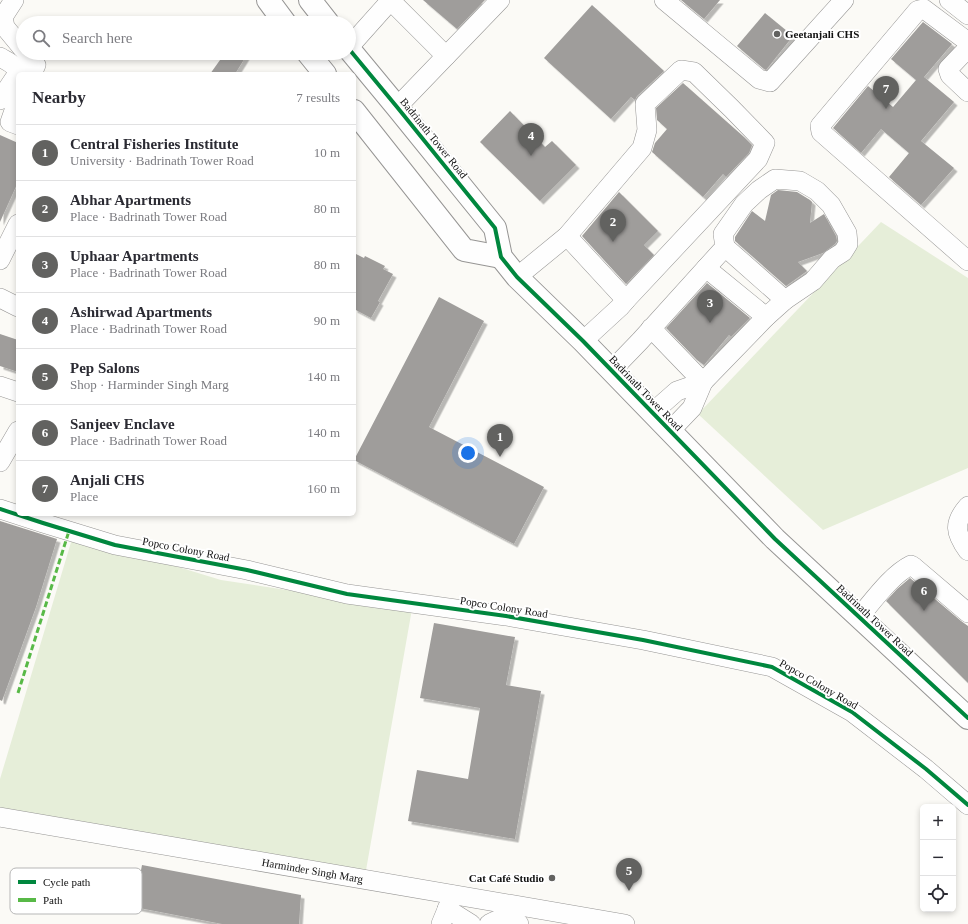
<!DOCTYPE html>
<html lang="en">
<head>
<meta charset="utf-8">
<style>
	:root { --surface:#fff; --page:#f2f2f3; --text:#2b2b33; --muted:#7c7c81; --line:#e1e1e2; --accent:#626260 }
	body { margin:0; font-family:"Times New Roman",serif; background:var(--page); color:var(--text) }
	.controls { position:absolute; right:12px; bottom:12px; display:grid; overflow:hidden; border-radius:6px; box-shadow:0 2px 6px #0003 }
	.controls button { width:36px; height:36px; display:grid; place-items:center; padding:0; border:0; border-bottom:1px solid var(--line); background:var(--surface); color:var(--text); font:20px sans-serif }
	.you { position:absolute; left:468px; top:453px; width:14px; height:14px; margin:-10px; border:3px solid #fff; border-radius:50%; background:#1a73e8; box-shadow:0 0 0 6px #1a73e833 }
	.badge { display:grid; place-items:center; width:26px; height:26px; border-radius:50%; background:var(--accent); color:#fff; font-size:13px; font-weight:700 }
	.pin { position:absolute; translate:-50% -33px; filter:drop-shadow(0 1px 2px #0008) }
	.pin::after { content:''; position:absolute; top:21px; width:14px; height:12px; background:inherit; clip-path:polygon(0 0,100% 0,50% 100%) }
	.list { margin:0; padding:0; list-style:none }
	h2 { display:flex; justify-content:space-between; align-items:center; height:52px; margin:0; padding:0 16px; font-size:17px }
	h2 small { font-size:13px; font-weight:400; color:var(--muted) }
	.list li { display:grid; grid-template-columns:26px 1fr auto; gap:12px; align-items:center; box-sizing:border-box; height:56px; padding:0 16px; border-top:1px solid var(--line) }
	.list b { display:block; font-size:15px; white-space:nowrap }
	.list p { margin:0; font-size:13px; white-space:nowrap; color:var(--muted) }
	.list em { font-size:13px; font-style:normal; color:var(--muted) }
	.icon { flex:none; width:22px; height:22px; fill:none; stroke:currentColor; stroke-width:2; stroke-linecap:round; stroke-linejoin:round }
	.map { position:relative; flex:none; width:968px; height:924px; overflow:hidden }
	.search { position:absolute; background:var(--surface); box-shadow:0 2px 6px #0003; left:16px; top:16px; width:340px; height:44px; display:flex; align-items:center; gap:10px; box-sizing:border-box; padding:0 14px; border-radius:22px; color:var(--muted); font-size:15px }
	.panel { position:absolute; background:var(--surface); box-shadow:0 2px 6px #0003; left:16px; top:72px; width:340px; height:444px; border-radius:6px }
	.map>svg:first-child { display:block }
	.green { fill:#e6eed9 }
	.building { fill:#9f9d9b; filter:url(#shadow) }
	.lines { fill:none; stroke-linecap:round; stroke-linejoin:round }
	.minor-casing { stroke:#969594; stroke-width:20 }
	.tertiary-casing { stroke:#969594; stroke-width:24 }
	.minor { stroke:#fefefe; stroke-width:19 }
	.tertiary { stroke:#fefefe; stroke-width:22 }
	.quiet { stroke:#58b947; stroke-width:3; stroke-dasharray:6 3; stroke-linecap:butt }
	.cycleway-casing { stroke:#fff; stroke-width:6 }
	.cycleway { stroke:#00873e; stroke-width:4 }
	.poi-dot { fill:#626260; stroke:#fff; stroke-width:1.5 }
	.labels { text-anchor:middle; stroke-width:4; stroke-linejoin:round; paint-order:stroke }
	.poi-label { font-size:11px; font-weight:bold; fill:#101010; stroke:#fff; text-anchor:start }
	.street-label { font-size:11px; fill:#101010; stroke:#fff }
	.key { fill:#fff; stroke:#b7b7b7; stroke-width:1 }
	.key-label { font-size:11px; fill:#101010 }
</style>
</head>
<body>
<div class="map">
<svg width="968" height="924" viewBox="0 0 968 924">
	<defs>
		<filter id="shadow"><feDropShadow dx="3.5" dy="3.5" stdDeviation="0" flood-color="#0004"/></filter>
	</defs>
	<rect width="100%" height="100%" fill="#fbfaf6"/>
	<g class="green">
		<polygon points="881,222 968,278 968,468 823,530 698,414"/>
		<polygon points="72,539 139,555 221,580 412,609 365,876 0,811 0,779"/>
	</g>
	<g class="building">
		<polygon points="423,0 485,0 457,29"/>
		<polygon points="681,0 720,0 704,19"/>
		<polygon points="592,5 664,71 637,96 635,100 631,97 611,119 544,58"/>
		<polygon points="765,13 793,36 766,70 764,69 737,46"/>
		<polygon points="923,22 952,44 924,77 954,102 921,141 954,168 921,205 889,177 909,153 881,129 861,153 833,128 868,86 893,107 916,80 891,59"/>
		<polygon points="225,53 248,53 235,74 210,74"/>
		<polygon points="683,83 744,137 752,145 749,153 726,177 723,174 703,197 652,152 655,143 667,129 657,120 656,108"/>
		<polygon points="510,111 545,147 552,141 576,165 540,201 480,142"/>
		<polygon points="0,135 18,143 18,182 0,222"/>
		<polygon points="778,190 797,192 810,200 812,202 810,223 824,214 836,236 837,241 835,244 823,253 798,262 807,271 786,286 735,241 735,237 752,211 765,221 771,195"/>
		<polygon points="619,192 658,231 644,245 654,255 626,284 582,236"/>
		<polygon points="354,253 364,258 365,256 385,266 383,269 393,274 378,301 380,302 371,318 354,309"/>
		<polygon points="707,283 750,318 731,337 729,335 704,365 697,360 666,328"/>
		<polygon points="439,297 484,321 429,427 544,487 514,544 354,460"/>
		<polygon points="0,334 18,340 18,372 0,366"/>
		<polygon points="0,521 57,539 36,607 2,701 0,700"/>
		<polygon points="910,578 961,621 968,626 968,683 886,601 897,589"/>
		<polygon points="434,623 515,637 506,685 541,691 515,839 408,821 417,770 468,779 480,708 420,698"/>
		<polygon points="142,865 301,895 299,924 222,924 134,907"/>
	</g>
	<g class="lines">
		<g class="minor-casing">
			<g id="minor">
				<polyline points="14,0 3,17 5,27 23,49"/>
				<polyline points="390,0 446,56"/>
				<polyline points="664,0 759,79 770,82 844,0"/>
				<polyline points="949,0 968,15"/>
				<polyline points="968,42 924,9 918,10 820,126 821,132 968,261"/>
				<polyline points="349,47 391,0"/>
				<polyline points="968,48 948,69 950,75 968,92"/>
				<polyline points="26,53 36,65 32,74"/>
				<path d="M0,57C6,61 17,65 18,73L0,100"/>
				<polyline points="18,99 10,122 18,125"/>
				<polyline points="397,107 500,0"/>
				<polyline points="567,236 626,300"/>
				<polyline points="725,247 785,300"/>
				<polyline points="0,260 18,224"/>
				<polyline points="706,268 766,317"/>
				<polyline points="517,277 567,236 642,148 647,130 645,104 681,70 694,72 732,109 765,143 758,159 626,300 620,307 583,341"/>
				<polyline points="0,298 18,307"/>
				<polyline points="651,328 703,382"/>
				<polyline points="612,370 640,341 725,247 723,234 744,204 759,190 775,179 800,181 817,191 831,205 847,233 848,244 843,252 832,259 813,281 785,300 766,317 703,382 692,408 670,431"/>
				<polyline points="0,386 18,392"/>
				<polyline points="652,413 677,391 703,382"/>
				<polyline points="0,462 18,431"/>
				<path d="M968,506C953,523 955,533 968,551"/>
				<polyline points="0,509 43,523 115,545 247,570 347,594 506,616 643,640 772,667 852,712 926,769 968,805"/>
				<path d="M859,617C873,601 891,575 911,565L914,567L968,613"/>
				<path id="s1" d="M0,817L625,924"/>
				<polyline points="447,909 471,924"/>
				<polyline points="441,924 453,895"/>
				<path d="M489,924C500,918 509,913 519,924"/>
			</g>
		</g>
		<g class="tertiary-casing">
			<g id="tertiary">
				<polyline points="268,0 285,23"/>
				<polyline points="310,0 328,23"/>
				<polyline points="349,49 397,107 495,228 501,257 517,277 583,341 775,539 968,718"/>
				<polyline points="308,53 325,74"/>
				<polyline points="354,111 464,250 501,257"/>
			</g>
		</g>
		<use href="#minor" class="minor"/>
		<use href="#tertiary" class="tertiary"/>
		<polyline class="quiet" points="18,693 69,531"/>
		<g class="cycleway-casing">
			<g id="cycleway">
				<polyline points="349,49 397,107 495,228 501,257 517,277 583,341 775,539 968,718"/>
				<polyline points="0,509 43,523 115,545 247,570 347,594 506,616 643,640 772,667 852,712 926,769 968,805"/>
			</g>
		</g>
		<use href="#cycleway" class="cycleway"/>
	</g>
	<g class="poi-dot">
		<circle cx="777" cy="34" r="4"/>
		<circle cx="552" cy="878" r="4"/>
	</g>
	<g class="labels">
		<g class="poi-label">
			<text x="785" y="38">Geetanjali CHS</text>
			<text x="544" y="882" text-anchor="end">Cat Café Studio</text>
		</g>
		<g class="street-label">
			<text transform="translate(434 138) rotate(51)" y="4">Badrinath Tower Road</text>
			<text transform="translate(646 393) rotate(46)" y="4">Badrinath Tower Road</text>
			<text transform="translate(186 549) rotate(11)" y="4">Popco Colony Road</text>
			<text transform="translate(504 607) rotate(9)" y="4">Popco Colony Road</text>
			<text transform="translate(875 620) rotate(43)" y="4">Badrinath Tower Road</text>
			<text transform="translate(819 684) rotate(30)" y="4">Popco Colony Road</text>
			<text dy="4" stroke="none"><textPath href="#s1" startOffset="317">Harminder Singh Marg</textPath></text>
		</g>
	</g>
	<rect x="10" y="868" width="132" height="46" rx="6" class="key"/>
	<rect x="18" y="880" width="18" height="4" fill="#00873e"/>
	<rect x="18" y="898" width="18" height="4" fill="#58b947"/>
	<g class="key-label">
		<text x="43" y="886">Cycle path</text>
		<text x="43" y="904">Path</text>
	</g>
</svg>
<div class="controls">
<button>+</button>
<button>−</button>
<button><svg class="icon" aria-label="locate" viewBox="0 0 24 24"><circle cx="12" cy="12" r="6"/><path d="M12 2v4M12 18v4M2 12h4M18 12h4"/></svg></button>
</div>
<div class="you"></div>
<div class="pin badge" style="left:500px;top:457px">1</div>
<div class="pin badge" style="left:613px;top:242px">2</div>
<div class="pin badge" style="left:710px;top:323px">3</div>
<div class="pin badge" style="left:531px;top:156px">4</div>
<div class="pin badge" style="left:629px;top:891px">5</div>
<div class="pin badge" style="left:924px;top:611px">6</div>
<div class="pin badge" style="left:886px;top:109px">7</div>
<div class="search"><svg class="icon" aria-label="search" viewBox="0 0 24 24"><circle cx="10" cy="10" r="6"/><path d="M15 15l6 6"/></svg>Search here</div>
<section class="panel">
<h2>Nearby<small>7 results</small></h2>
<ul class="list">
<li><span class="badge">1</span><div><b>Central Fisheries Institute</b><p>University · Badrinath Tower Road</p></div><em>10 m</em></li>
<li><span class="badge">2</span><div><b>Abhar Apartments</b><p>Place · Badrinath Tower Road</p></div><em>80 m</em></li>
<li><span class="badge">3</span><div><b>Uphaar Apartments</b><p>Place · Badrinath Tower Road</p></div><em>80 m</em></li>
<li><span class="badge">4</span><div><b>Ashirwad Apartments</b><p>Place · Badrinath Tower Road</p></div><em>90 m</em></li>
<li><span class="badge">5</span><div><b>Pep Salons</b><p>Shop · Harminder Singh Marg</p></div><em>140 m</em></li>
<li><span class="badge">6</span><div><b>Sanjeev Enclave</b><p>Place · Badrinath Tower Road</p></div><em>140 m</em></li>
<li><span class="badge">7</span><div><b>Anjali CHS</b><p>Place</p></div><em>160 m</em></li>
</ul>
</section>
</div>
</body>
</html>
